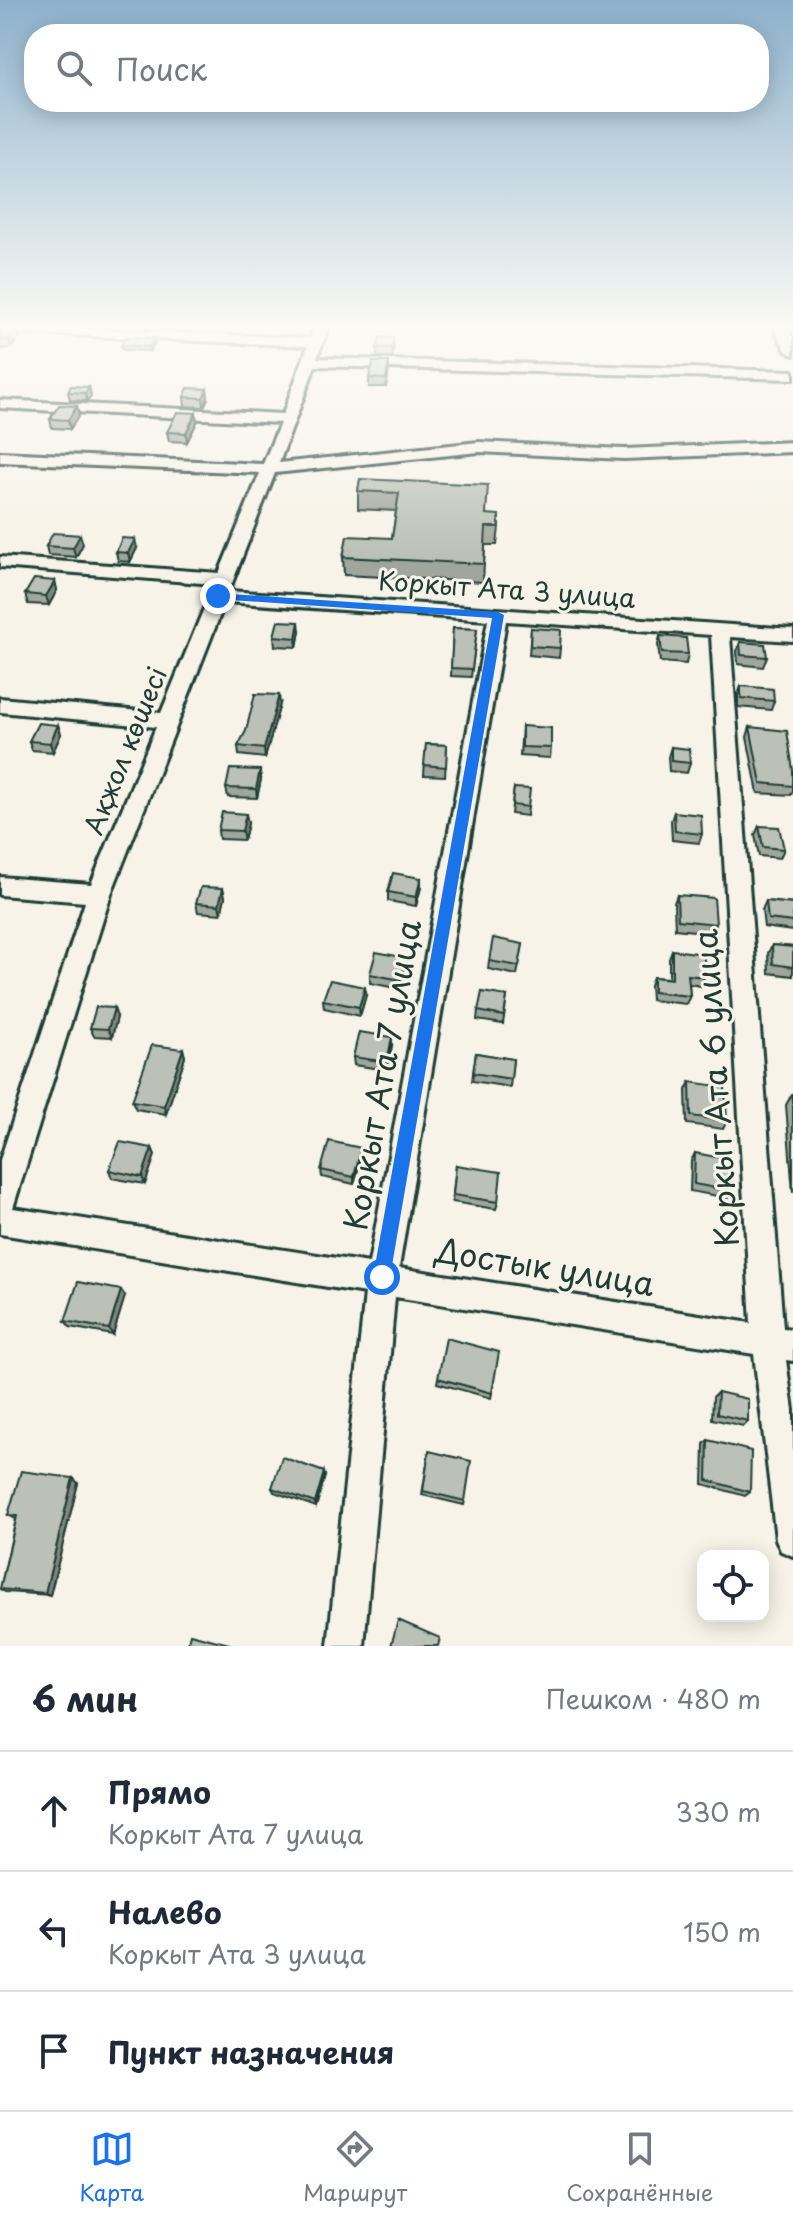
<!DOCTYPE html>
<html lang="ru">
<head>
<meta charset="utf-8">
<style>
	:root { --surface:#fff; --page:#f2f2f3; --text:#1f2937; --muted:#747a83; --line:#e0e1e3; --accent:#1a73e8 }
	body { margin:0; font-family:"Playpen Sans",sans-serif; background:var(--page); color:var(--text) }
	.controls { position:absolute; right:24px; bottom:24px; display:grid; overflow:hidden; border-radius:16px; box-shadow:0 4px 20px #0003 }
	.controls button { width:72px; height:72px; display:grid; place-items:center; padding:0; border:0; border-bottom:2px solid var(--line); background:var(--surface); color:var(--text); font:40px sans-serif }
	.stop { position:absolute; width:24px; height:24px; margin:-18px; border:6px solid #1a73e8; border-radius:50%; background:#fff }
	.stop.end { background:#1a73e8; border-color:#fff; box-shadow:0 2px 8px #0008 }
	.list { margin:0; padding:0; list-style:none }
	h2 { display:flex; justify-content:space-between; align-items:center; height:104px; margin:0; padding:0 32px; font-size:34px }
	h2 small { font-size:26px; font-weight:400; color:var(--muted) }
	.list li { display:grid; grid-template-columns:52px 1fr auto; gap:24px; align-items:center; box-sizing:border-box; height:120px; padding:0 32px; border-top:2px solid var(--line) }
	.list b { display:block; font-size:30px; white-space:nowrap }
	.list p { margin:0; font-size:26px; white-space:nowrap; color:var(--muted) }
	.list em { font-size:26px; font-style:normal; color:var(--muted) }
	.icon { flex:none; width:44px; height:44px; fill:none; stroke:currentColor; stroke-width:2; stroke-linecap:round; stroke-linejoin:round }
	.map { position:relative; flex:none; width:793px; height:1646px; overflow:hidden }
	.search { position:absolute; background:var(--surface); box-shadow:0 4px 20px #0003; left:24px; right:24px; top:24px; height:88px; display:flex; align-items:center; gap:20px; box-sizing:border-box; padding:0 28px; border-radius:32px; color:var(--muted); font-size:30px }
	.sheet { height:464px; background:var(--surface) }
	nav { display:flex; justify-content:space-around; align-items:center; box-sizing:border-box; height:112px; border-top:2px solid var(--line); background:var(--surface); font-size:22px; color:var(--muted) }
	nav a { display:grid; justify-items:center; gap:4px }
	nav .on { color:var(--accent) }
	.map>svg:first-child { display:block }
	.lines { fill:none; stroke-linecap:round; stroke-linejoin:round }
	.minor-casing { stroke:#1f3d34; stroke-width:6 }
	.minor { fill:#f7f3e8; fill-rule:evenodd }
	.wall { fill:#a1a69d; stroke:#1f3d34; stroke-width:2 }
	.shaded-wall { fill:#83877f; stroke:#1f3d34; stroke-width:2 }
	.building { fill:#bbc1b6; stroke:#1f3d34; stroke-width:2 }
	.route { fill:#1a73e8 }
	.labels { text-anchor:middle; stroke-width:6; stroke-linejoin:round; paint-order:stroke }
	.street-label { font-size:26px; fill:#1f3d34; stroke:#f7f3e8 }
	.near-street-label { font-size:32px; fill:#1f3d34; stroke:#f7f3e8 }
</style>
</head>
<body>
<div class="map">
<svg width="793" height="1646" viewBox="0 0 793 1646">
	<rect width="100%" height="100%" fill="#f7f3e8"/>
	<filter id="ink" filterUnits="userSpaceOnUse"><feTurbulence type="fractalNoise" baseFrequency=".0125" numOctaves="2"/><feDisplacementMap in="SourceGraphic" scale="16" xChannelSelector="R" yChannelSelector="G"/><feConvolveMatrix kernelMatrix="1 2 1 2 8 2 1 2 1" color-interpolation-filters="sRGB"/></filter>
	<g filter="url(#ink)">
		<g class="lines">
			<g class="minor-casing">
				<g id="minor">
					<path d="M0,326L311,338L315,326H329L317,358L793,371V379L315,366L279,463L479,442L624,449L793,442V452L624,459L479,452L275,473L229,591L793,629V641L730,637L783,1328L793,1329V1361L786,1360L793,1410V1556L781,1551L776,1539L754,1354L395,1297L364,1646H328L365,1293L0,1234V1160L85,902L0,895V877L91,884L156,727L0,712V698L161,713L214,584L0,567V557L219,573L260,473L0,462V452L263,464L280,423L0,408V400L283,414L308,346L0,332ZM225,602L488,620L369,1263L13,1208L111,894ZM506,621L711,635L751,1323L399,1268Z"/>
					<polygon points="773,326 787,326 793,338 793,355 786,351"/>
				</g>
			</g>
			<use href="#minor" class="minor"/>
		</g>
		<g class="wall">
			<polygon points="0,326 20,336 11,348 0,349"/>
			<polygon points="134,326 165,326 163,329 135,328"/>
			<polygon points="155,338 155,342 150,351 122,350 121,345"/>
			<polygon points="394,346 392,357 377,357 377,348"/>
			<polygon points="389,362 389,371 386,387 369,387 369,378"/>
			<polygon points="89,387 91,396 87,401 70,400 68,392"/>
			<polygon points="207,389 208,398 204,407 185,406 184,397"/>
			<polygon points="77,406 79,415 70,429 52,428 50,419"/>
			<polygon points="197,422 187,442 169,441 167,432"/>
			<polygon points="360,479 486,514 499,527 497,545 485,545 483,582 344,575 343,557 392,538 396,511 358,509 358,491"/>
			<polygon points="80,535 83,544 76,557 48,555 46,546"/>
			<polygon points="137,548 130,562 118,561 116,552"/>
			<polygon points="55,581 57,590 49,605 28,604 25,594"/>
			<polygon points="453,628 477,629 471,677 451,676"/>
			<polygon points="531,628 560,648 559,658 529,655"/>
			<polygon points="300,631 297,647 275,646 274,636"/>
			<polygon points="660,636 688,654 686,664 660,662 658,645"/>
			<polygon points="740,642 767,657 763,667 738,664 737,651"/>
			<polygon points="741,686 774,701 771,710 738,707 738,695"/>
			<polygon points="280,704 265,758 239,755 238,746"/>
			<polygon points="58,725 61,734 53,752 32,750 29,741"/>
			<polygon points="522,726 551,748 550,758 520,756"/>
			<polygon points="750,727 793,770 793,791 791,795 758,793 747,737"/>
			<polygon points="426,744 447,745 445,776 424,775"/>
			<polygon points="671,747 690,763 687,773 669,771 668,757"/>
			<polygon points="261,779 257,798 228,797 226,788"/>
			<polygon points="514,788 528,807 527,816 511,814"/>
			<polygon points="674,812 702,834 699,843 672,840 671,821"/>
			<polygon points="248,823 244,840 219,839 218,830"/>
			<polygon points="759,826 784,849 780,858 759,856 755,835"/>
			<polygon points="421,878 421,887 416,906 388,901 388,892"/>
			<polygon points="223,888 225,897 221,914 198,912 196,903"/>
			<polygon points="677,895 716,924 713,933 675,929 674,903"/>
			<polygon points="766,901 793,904 793,931 764,927 762,910"/>
			<polygon points="523,944 517,975 488,969 489,961"/>
			<polygon points="772,945 793,947 793,976 769,973 768,953"/>
			<polygon points="672,950 704,977 701,986 689,984 690,996 686,1004 651,1000 650,985 653,977 669,978 669,958"/>
			<polygon points="407,966 401,989 370,983 370,974"/>
			<polygon points="366,995 360,1016 324,1008 323,1000"/>
			<polygon points="507,996 503,1024 477,1020 478,1011"/>
			<polygon points="117,1017 112,1037 94,1036 90,1028"/>
			<polygon points="392,1046 387,1070 354,1065 353,1057"/>
			<polygon points="183,1049 185,1057 166,1114 136,1109 132,1101"/>
			<polygon points="476,1053 513,1059 510,1087 472,1081"/>
			<polygon points="690,1082 727,1121 723,1129 687,1124 686,1090"/>
			<polygon points="792,1094 793,1094 793,1193 786,1105"/>
			<polygon points="152,1148 155,1155 145,1184 112,1178 109,1170"/>
			<polygon points="361,1148 362,1155 354,1184 322,1177 321,1170"/>
			<polygon points="695,1153 732,1191 728,1198 690,1191 691,1161"/>
			<polygon points="456,1165 498,1202 496,1209 452,1202"/>
			<polygon points="125,1296 113,1335 70,1327 65,1321"/>
			<polygon points="438,1378 492,1393 491,1398 437,1383"/>
			<polygon points="718,1392 748,1421 743,1426 712,1419 713,1397"/>
			<polygon points="708,1440 750,1492 745,1496 703,1484 704,1444"/>
			<polygon points="429,1451 465,1501 464,1505 422,1495"/>
			<polygon points="325,1476 316,1507 274,1492 272,1488"/>
			<polygon points="73,1478 78,1483 50,1595 5,1592 0,1589 16,1519 8,1515"/>
		</g>
		<g class="shaded-wall">
			<polygon points="18,328 20,336 11,348 9,339"/>
			<polygon points="155,338 155,342 150,351 149,347"/>
			<polygon points="89,387 91,396 87,401 85,393"/>
			<polygon points="207,389 208,398 204,407 203,398"/>
			<polygon points="77,406 79,415 70,429 68,420"/>
			<polygon points="196,413 197,422 187,442 186,433"/>
			<polygon points="80,535 83,544 76,557 73,548"/>
			<polygon points="135,539 137,548 130,562 128,553"/>
			<polygon points="55,581 57,590 49,605 46,596"/>
			<polygon points="299,622 300,631 297,647 296,638"/>
			<polygon points="279,695 280,704 265,758 264,749"/>
			<polygon points="58,725 61,734 53,752 50,743"/>
			<polygon points="260,770 261,779 257,798 256,789"/>
			<polygon points="246,814 248,823 244,840 242,831"/>
			<polygon points="421,878 421,887 416,906 416,897"/>
			<polygon points="223,888 225,897 221,914 219,905"/>
			<polygon points="407,958 407,966 401,989 401,980"/>
			<polygon points="365,987 366,995 360,1016 359,1007"/>
			<polygon points="114,1008 117,1017 112,1037 108,1029"/>
			<polygon points="392,1037 392,1046 387,1070 387,1062"/>
			<polygon points="183,1049 185,1057 166,1114 164,1106"/>
			<polygon points="152,1148 155,1155 145,1184 142,1177"/>
			<polygon points="361,1148 362,1155 354,1184 354,1177"/>
			<polygon points="121,1290 125,1296 113,1335 109,1329"/>
			<polygon points="324,1472 325,1476 316,1507 315,1503"/>
			<polygon points="73,1478 78,1483 50,1595 45,1593"/>
		</g>
		<g class="building">
			<polygon points="0,326 18,328 9,339 0,340"/>
			<polygon points="126,337 155,338 149,347 121,345"/>
			<polygon points="380,337 394,338 392,348 377,348"/>
			<polygon points="373,362 389,362 386,379 369,378"/>
			<polygon points="71,386 89,387 85,393 68,392"/>
			<polygon points="188,388 207,389 203,398 184,397"/>
			<polygon points="59,405 77,406 68,420 50,419"/>
			<polygon points="177,412 196,413 186,433 167,432"/>
			<polygon points="360,479 488,485 486,514 499,515 499,527 486,527 484,564 343,557 347,536 392,538 399,493 358,491"/>
			<polygon points="53,533 80,535 73,548 46,546"/>
			<polygon points="122,538 135,539 128,553 116,552"/>
			<polygon points="34,579 55,581 46,596 25,594"/>
			<polygon points="278,621 299,622 296,638 274,636"/>
			<polygon points="453,628 477,629 472,669 451,668"/>
			<polygon points="531,628 561,630 560,648 530,646"/>
			<polygon points="660,636 686,638 688,654 662,653"/>
			<polygon points="740,642 765,644 767,657 741,655"/>
			<polygon points="741,686 773,689 774,701 741,698"/>
			<polygon points="255,694 279,695 264,749 238,746 246,731"/>
			<polygon points="38,723 58,725 50,743 29,741"/>
			<polygon points="522,726 551,728 551,748 522,747"/>
			<polygon points="750,727 787,731 793,770 793,786 761,783"/>
			<polygon points="426,744 447,745 446,767 424,765"/>
			<polygon points="671,747 689,749 690,763 671,761"/>
			<polygon points="230,769 260,770 256,789 226,788"/>
			<polygon points="514,788 530,789 528,807 512,805"/>
			<polygon points="222,812 246,814 242,831 218,830"/>
			<polygon points="674,812 701,815 702,834 675,831"/>
			<polygon points="759,826 779,827 784,849 763,847"/>
			<polygon points="393,873 421,878 416,897 388,892"/>
			<polygon points="201,887 223,888 219,905 196,903"/>
			<polygon points="677,895 714,898 716,924 678,920"/>
			<polygon points="766,901 793,904 793,922 768,919"/>
			<polygon points="493,938 523,944 519,966 489,961"/>
			<polygon points="772,945 793,947 793,967 773,964"/>
			<polygon points="672,950 704,954 704,977 688,975 690,996 653,992 653,977 672,979"/>
			<polygon points="376,952 407,958 401,980 370,974"/>
			<polygon points="330,980 365,987 359,1007 323,1000"/>
			<polygon points="482,992 507,996 504,1016 478,1011"/>
			<polygon points="96,1007 114,1008 108,1029 90,1028"/>
			<polygon points="359,1032 392,1037 387,1062 353,1057"/>
			<polygon points="152,1045 183,1049 164,1106 132,1101"/>
			<polygon points="476,1053 513,1059 511,1079 473,1073"/>
			<polygon points="690,1082 725,1087 727,1121 691,1116"/>
			<polygon points="329,1141 361,1148 354,1177 321,1170"/>
			<polygon points="120,1142 152,1148 142,1177 109,1170"/>
			<polygon points="695,1153 732,1160 732,1191 694,1184"/>
			<polygon points="456,1165 501,1172 498,1202 453,1195"/>
			<polygon points="78,1282 121,1290 109,1329 65,1321"/>
			<polygon points="446,1338 499,1352 492,1393 438,1378"/>
			<polygon points="718,1392 748,1399 748,1421 717,1414"/>
			<polygon points="708,1440 751,1451 750,1492 707,1480"/>
			<polygon points="429,1451 471,1461 465,1501 423,1491"/>
			<polygon points="282,1457 324,1472 315,1503 272,1488"/>
			<polygon points="21,1471 73,1478 45,1593 0,1589 17,1516 8,1515"/>
			<polygon points="398,1620 440,1638 438,1646 391,1646"/>
			<polygon points="190,1634 237,1646 187,1646"/>
		</g>
	</g>
	<linearGradient id="sky" x2="0" y2="1"><stop stop-color="#8db1cc"/><stop offset="0.59" stop-color="#fbfaf5"/><stop offset="1" stop-color="#fbfaf5" stop-opacity="0"/></linearGradient>
	<rect width="793" height="556" fill="url(#sky)"/>
	<polygon class="route" points="215,593 498,612 504,615 390,1277 382,1286 373,1277 492,618 218,599"/>
	<g class="labels">
		<g class="street-label">
			<text transform="translate(507 590) rotate(4)" y="9">Коркыт Ата 3 улица</text>
			<text transform="translate(126 751) rotate(-68)" y="9">Ақжол көшесі</text>
		</g>
		<g class="near-street-label">
			<text transform="translate(383 1075) rotate(-80)" y="11">Коркыт Ата 7 улица</text>
			<text transform="translate(717 1088) rotate(-94)" y="11">Коркыт Ата 6 улица</text>
			<text transform="translate(545 1268) rotate(9)" y="11">Достык улица</text>
		</g>
	</g>
</svg>
<div class="controls">
<button><svg class="icon" aria-label="locate" viewBox="0 0 24 24"><circle cx="12" cy="12" r="6"/><path d="M12 2v4M12 18v4M2 12h4M18 12h4"/></svg></button>
</div>
<div class="stop" style="left:382px;top:1277px"></div>
<div class="stop end" style="left:218px;top:596px"></div>
<div class="search"><svg class="icon" aria-label="search" viewBox="0 0 24 24"><circle cx="10" cy="10" r="6"/><path d="M15 15l6 6"/></svg>Поиск</div>
</div>
<section class="sheet">
<h2>6 мин<small>Пешком · 480 m</small></h2>
<ul class="list">
<li><svg class="icon" aria-label="ahead" viewBox="0 0 24 24"><path d="M12 20V5M6 11l6-6 6 6"/></svg><div><b>Прямо</b><p>Коркыт Ата 7 улица</p></div><em>330 m</em></li>
<li><svg class="icon" aria-label="left" viewBox="0 0 24 24"><path d="M17 20v-9H6M10 6l-5 5 5 5"/></svg><div><b>Налево</b><p>Коркыт Ата 3 улица</p></div><em>150 m</em></li>
<li><svg class="icon" aria-label="arrive" viewBox="0 0 24 24"><path d="M6 21V4h12l-3 4 3 4H6"/></svg><div><b>Пункт назначения</b></div></li>
</ul>
</section>
<nav>
<a class="on"><svg class="icon" aria-label="map" viewBox="0 0 24 24"><path d="M3 6l6-2 6 2 6-2v14l-6 2-6-2-6 2zM9 4v14M15 6v14"/></svg>Карта</a>
<a><svg class="icon" aria-label="directions" viewBox="0 0 24 24"><path d="M12 3l9 9-9 9-9-9zM9 14v-3h6M13 9l2 2-2 2"/></svg>Маршрут</a>
<a><svg class="icon" aria-label="saved" viewBox="0 0 24 24"><path d="M7 4h10v16l-5-4-5 4z"/></svg>Сохранённые</a>
</nav>
</body>
</html>
